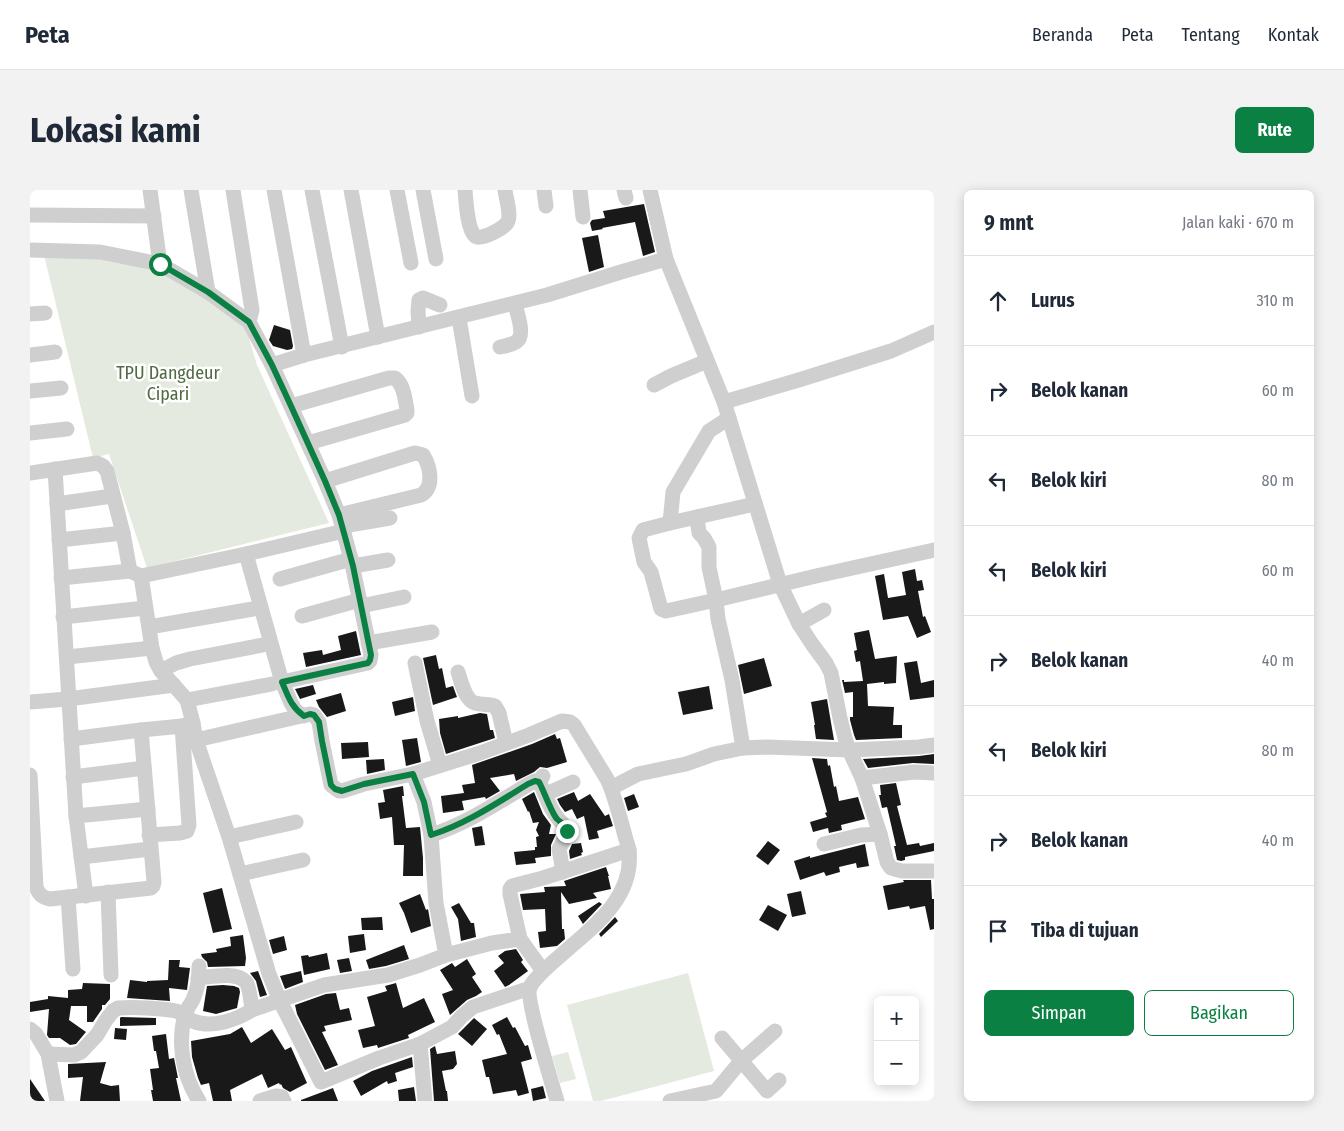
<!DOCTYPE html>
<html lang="id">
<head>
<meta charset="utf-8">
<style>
	:root { --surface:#fff; --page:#f2f2f3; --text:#1f2937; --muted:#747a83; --line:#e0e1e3; --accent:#0b8043 }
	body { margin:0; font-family:"Fira Sans Condensed",sans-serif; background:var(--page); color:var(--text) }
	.controls { position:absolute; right:15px; bottom:15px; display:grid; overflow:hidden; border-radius:8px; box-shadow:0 2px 12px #0003 }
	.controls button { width:45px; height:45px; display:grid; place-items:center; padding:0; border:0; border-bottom:1px solid var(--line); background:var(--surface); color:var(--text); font:25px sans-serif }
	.stop { position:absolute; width:15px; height:15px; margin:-11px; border:4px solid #0b8043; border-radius:50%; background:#fff }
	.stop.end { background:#0b8043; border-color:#fff; box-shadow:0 1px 5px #0008 }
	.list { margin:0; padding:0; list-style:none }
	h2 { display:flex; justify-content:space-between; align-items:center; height:65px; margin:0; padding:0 20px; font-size:21px }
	h2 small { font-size:16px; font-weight:400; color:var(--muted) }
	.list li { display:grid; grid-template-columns:32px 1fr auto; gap:15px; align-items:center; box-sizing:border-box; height:90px; padding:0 20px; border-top:1px solid var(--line) }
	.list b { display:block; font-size:19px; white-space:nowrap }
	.list em { font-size:16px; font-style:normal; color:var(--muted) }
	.actions { display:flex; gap:10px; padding:15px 20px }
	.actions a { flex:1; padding:11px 0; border:1px solid var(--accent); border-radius:8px; text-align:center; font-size:18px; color:var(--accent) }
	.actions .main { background:var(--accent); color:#fff }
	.icon { flex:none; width:28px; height:28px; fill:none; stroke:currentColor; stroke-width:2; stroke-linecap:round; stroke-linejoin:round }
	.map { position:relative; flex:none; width:904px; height:911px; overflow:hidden; border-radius:8px }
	header { display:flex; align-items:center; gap:30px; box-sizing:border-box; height:70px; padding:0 25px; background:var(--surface); border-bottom:1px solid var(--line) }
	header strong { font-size:24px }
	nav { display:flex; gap:28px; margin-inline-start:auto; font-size:18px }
	.intro { display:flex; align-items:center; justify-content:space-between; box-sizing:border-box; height:120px; padding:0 30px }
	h1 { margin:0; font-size:35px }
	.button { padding:12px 22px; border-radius:8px; background:var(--accent); color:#fff; font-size:18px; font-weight:700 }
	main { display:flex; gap:30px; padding:0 30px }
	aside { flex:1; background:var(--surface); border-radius:8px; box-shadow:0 2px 12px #0003 }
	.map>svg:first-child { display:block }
	.green { fill:#e4eadf }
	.building { fill:#191919 }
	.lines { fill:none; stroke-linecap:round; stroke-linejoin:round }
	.minor { stroke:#cfcfcf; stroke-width:15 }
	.route { stroke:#0b8043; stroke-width:6 }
	.labels { text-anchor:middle; stroke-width:5; stroke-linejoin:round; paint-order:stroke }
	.park-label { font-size:18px; fill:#506a43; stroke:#fff }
</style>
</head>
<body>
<header>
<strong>Peta</strong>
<nav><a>Beranda</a><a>Peta</a><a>Tentang</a><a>Kontak</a></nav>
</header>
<div class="intro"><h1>Lokasi kami</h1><a class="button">Rute</a></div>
<main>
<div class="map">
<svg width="904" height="911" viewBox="0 0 904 911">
	<rect width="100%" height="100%" fill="#fff"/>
	<g class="green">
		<polygon points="14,65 88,67 172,100 213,128 227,175 299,333 117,378 79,264 63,268"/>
		<polygon points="658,783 684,881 571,911 563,911 537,815"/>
		<polygon points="538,862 546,889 530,893 522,866"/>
	</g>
	<g class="building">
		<polygon points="614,14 625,62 613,66 605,32 572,38 573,39 562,41 560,33 562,30 575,28 573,21"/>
		<polygon points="568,45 574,77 559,82 552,48"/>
		<polygon points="244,135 260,140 263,156 262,159 257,160 243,156 239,150"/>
		<polygon points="885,379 887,391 892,390 894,400 888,401 893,427 895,426 901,442 887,448 878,426 853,430 845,386 854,384 858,408 876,405 872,382"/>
		<polygon points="839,440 845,469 867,466 866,493 854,494 854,492 837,494 838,516 864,517 863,535 872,535 872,548 826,550 824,545 820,530 820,527 823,527 823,502 815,503 812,490 814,490 814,492 833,491 830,471 826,472 824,461 827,460 824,443"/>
		<polygon points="326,441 331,465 276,477 273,463 292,460 293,465 311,460 308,446"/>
		<polygon points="406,465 409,479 412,478 416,498 423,496 427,507 403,515 393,468"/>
		<polygon points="734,468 742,496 714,504 708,475"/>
		<polygon points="887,471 891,493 904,490 904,507 880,510 874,473"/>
		<polygon points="283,495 286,504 270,509 265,499"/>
		<polygon points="679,496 683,519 653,525 648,502"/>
		<polygon points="311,503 316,521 297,527 289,517 286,510"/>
		<polygon points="383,507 385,521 365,526 362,512"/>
		<polygon points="797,509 804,550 786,549 784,535 785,535 781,512"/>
		<polygon points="450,523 457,524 460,540 463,540 465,548 416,564 410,543 409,529 428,526 428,528"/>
		<polygon points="525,544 527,549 530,548 537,572 517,578 510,577 504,582 486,591 484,584 460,588 470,601 456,609 455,607 432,611 434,620 413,623 411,606 434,603 432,595 445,593 442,575 502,554"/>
		<polygon points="387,548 391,572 376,576 372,550"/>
		<polygon points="338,552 339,567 312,569 311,553"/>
		<polygon points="904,564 904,574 883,573 838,578 833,569 889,566"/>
		<polygon points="782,568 797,569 798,576 800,575 804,597 806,596 809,611 828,607 835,629 811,635 812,640 799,643 798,638 783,642 780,632 797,627 795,623 797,622"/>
		<polygon points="354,569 355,580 337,584 336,570"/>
		<polygon points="866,593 871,615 867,616 877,655 889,653 890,656 904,653 904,661 875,667 875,670 871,671 867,670 864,656 866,656 857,617 852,618 849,605 851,605 850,595"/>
		<polygon points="373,596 374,606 372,606 376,638 390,637 393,668 393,686 373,686 374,655 364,655 362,627 350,629 348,613 355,612 353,600"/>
		<polygon points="504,602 513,624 521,635 519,644 526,644 521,655 521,666 505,668 506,673 486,675 484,662 505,660 505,657 507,657 506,647 509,646 506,640 509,632 503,633 499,621 498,622 492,609"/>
		<polygon points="544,602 548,611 560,604 575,626 579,624 583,636 567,641 569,648 559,650 554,626 547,629 542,619 535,622 530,615 527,609"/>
		<polygon points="604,604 609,617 598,621 594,608"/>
		<polygon points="452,636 455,655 445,656 442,638"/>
		<polygon points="738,651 750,660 738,675 726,666"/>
		<polygon points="551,653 553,662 551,663 552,665 540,669 539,661 542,654"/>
		<polygon points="835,654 839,676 827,678 826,673 809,677 810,682 796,686 794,682 770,690 764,671 780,666 780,668 799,663"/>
		<polygon points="576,677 579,686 578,686 581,699 563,703 567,708 539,714 531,702 532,739 534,739 535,749 527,756 510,758 508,742 516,741 515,719 493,720 490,704 515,702 514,697 536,696 534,691"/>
		<polygon points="873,690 901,690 902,709 904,709 904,739 900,740 895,716 880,719 879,716 858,720 853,696 874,692"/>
		<polygon points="192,698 202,739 183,743 173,703"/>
		<polygon points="771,701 776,724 762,727 757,704"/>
		<polygon points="390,704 396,720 398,719 401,736 381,743 374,723 369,713"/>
		<polygon points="569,712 572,714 553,734 548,726"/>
		<polygon points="429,713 441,733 444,733 446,747 431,751 428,729 421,717"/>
		<polygon points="738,715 757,725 748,741 729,730"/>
		<polygon points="352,727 353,740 332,740 331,728"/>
		<polygon points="585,727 588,731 571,747 569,744"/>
		<polygon points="334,744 336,760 320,763 318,746"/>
		<polygon points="213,745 216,768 215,776 178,777 177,772 172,767 171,764 187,762 186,759 201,756 200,747"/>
		<polygon points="254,746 257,760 243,764 239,750"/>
		<polygon points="374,755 379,769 356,776 339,779 336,770"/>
		<polygon points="486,759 493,770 491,772 498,781 479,795 475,797 464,781 474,773 468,766 475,761"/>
		<polygon points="297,763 300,779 274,785 271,766 278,765 279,767"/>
		<polygon points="319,768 322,781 310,783 307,770"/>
		<polygon points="437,769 446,784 442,787 452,802 446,806 437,810 420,825 412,804 423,800 410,780 422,773 425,777"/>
		<polygon points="139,770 150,770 149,777 160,778 157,800 139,798 140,811 97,808 100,790 117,792 117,791 138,790"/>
		<polygon points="228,781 237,805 230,807 226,791 220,783"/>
		<polygon points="271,781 273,792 255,799 250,786"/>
		<polygon points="53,793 80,794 80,809 75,815 72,815 72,819 63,832 57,832 57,816 41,816 39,830 56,842 46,854 40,855 30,848 19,848 17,845 19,819 0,822 0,812 18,809 18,806 38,808 38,800 52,799"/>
		<polygon points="366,793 373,818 394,808 405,832 378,845 379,848 348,858 347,855 333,858 328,840 345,836 337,807 357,801 355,796"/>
		<polygon points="193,795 204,796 209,798 210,802 207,818 186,824 173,821 177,796"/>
		<polygon points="306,803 310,820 319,818 322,830 294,836 296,841 292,842 308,875 295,880 267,824 265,815 296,804"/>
		<polygon points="91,827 126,828 126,835 90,836 90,828"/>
		<polygon points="477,827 483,838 485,837 495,856 498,855 502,869 491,872 499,903 488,906 486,900 463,904 459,887 456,887 452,870 477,864 469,844 467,845 462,835"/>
		<polygon points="444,828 457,839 442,856 428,844"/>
		<polygon points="212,837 221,853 242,839 255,860 261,857 277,893 260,902 253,898 251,894 250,895 249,893 238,898 232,884 200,900 202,911 183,911 179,893 171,895 168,888 162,867 161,851 200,844"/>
		<polygon points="85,838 97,839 96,850 84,849"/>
		<polygon points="136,844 139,869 144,868 148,888 146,888 151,911 123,911 121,900 123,900 120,879 129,878 126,861 124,861 122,846"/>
		<polygon points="405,856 407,864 425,861 427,874 423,879 412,881 416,901 417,901 418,911 404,911 400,859"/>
		<polygon points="382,867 383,877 365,883 367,891 358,894 357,891 331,906 323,891 342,881"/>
		<polygon points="76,872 70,893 81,896 89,895 90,911 50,911 53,887 38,888 38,874"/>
		<polygon points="0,889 15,911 0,911"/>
		<polygon points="513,896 516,908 503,911 501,899"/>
		<polygon points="384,897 386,911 369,911 368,900"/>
		<polygon points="303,898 308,911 271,911 271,910"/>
	</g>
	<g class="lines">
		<g class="minor">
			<polyline points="120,0 130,74"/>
			<polyline points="161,0 178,102"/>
			<polyline points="203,0 222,120 219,132"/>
			<polyline points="244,0 274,165"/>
			<polyline points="282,0 312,157"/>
			<polyline points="321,0 348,147"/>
			<polyline points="367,0 381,73"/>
			<polyline points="393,0 406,69"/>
			<path d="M435,0C436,11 437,38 445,46C450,51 476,38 478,31C481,24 476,8 475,0"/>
			<polyline points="514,0 516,16"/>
			<polyline points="550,0 553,27"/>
			<polyline points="594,0 596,8"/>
			<polyline points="620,0 636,69 694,212 750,394 769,434 782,454 796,473 801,483 810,528 815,548 819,560 832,588 850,644 857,672 861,678 864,679 872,681 904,681"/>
			<polyline points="0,25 124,26"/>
			<polyline points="0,60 70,62 130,74 178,102 219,132 242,175 295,291 309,325 321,369 341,465 340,471 338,473 252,492"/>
			<polyline points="0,124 15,123"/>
			<polyline points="429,128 442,206"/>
			<polyline points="389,137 388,121 389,110 393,108 410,115"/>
			<path d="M470,157C475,156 481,155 486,152C496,146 487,123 485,114"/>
			<polyline points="0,165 25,162"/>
			<polyline points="242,175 274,165 517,105 591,82 636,69"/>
			<polyline points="624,195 641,186 677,171"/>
			<polyline points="0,201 31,198"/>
			<polyline points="694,212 772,189 861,161 904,142"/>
			<path d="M261,216L359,188H365C374,195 375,209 377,220V223L375,225L278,253"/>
			<polyline points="699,228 679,241 643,302 640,333 725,314"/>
			<polyline points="0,243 37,239"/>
			<polyline points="25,279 46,626 56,706"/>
			<polyline points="0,283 67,273 73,276 77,281 93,343 100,381 111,386 216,364 314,341"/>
			<path d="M295,291L385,263L393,265C400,276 405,297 391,305L309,325"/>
			<polyline points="27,314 82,306"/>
			<polyline points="640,333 613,340 609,348 614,372 621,382 631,419 636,421 686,410 679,377 679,357 674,348 669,343 667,327"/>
			<polyline points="313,336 360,328"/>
			<polyline points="29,350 93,343"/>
			<polyline points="216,364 252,492 261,513 266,521 274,526"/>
			<polyline points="323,376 358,370"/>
			<polyline points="31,388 100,381"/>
			<polyline points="250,389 321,369"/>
			<polyline points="331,416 374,407"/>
			<polyline points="272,426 330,410"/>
			<polyline points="33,427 115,418"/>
			<polyline points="769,434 794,420"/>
			<polyline points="119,437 223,419"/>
			<polyline points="338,453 402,442"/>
			<polyline points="37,467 122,458"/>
			<polyline points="385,473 397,531 410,575"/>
			<polyline points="131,481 146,473 160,469 233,455"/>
			<path d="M428,482C431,491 435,510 445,513C452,515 459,514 465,516L469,523L476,553"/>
			<polyline points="157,510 242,494"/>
			<polyline points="0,512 38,509 144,495"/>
			<polyline points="163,533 166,550 199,647 239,784 250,811 291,892 349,868 390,854 422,837 432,826 443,817 500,798"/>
			<polyline points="41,549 111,540 152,536 163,533 157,510 131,481 126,472 122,458 111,386"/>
			<path d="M166,550L280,524L284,525L289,532L292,551L301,595L309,601H312L334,594L383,584L450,563L499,545L532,531L540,532L544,535L577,589L581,598C586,613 590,627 594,642C595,648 598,654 599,660C604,705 568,733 538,759C528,768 506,785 500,797C495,808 522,893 527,911"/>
			<polyline points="713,558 702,490 688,429 686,410 786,386 904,360"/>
			<polyline points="383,584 394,612 401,645 406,713 416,765"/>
			<path d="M0,585L6,697C9,705 12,707 20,709L121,698L123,696L124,692L111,540"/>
			<polyline points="43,587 114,578"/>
			<polyline points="832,588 884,582 904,583"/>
			<path d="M509,591C515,603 519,618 527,627C530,632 534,634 537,639V644L529,659L533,682"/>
			<polyline points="581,598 608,584 656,574 684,564 713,558 737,557 819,560 889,557 904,555"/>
			<polyline points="516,604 543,592"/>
			<polyline points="46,626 118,619"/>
			<polyline points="119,645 150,643 157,641 159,635 152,536"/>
			<path d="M401,645C436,634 467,613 499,594L505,591H509L513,586"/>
			<polyline points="199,647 266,632"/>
			<polyline points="794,654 831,645 850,644"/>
			<polyline points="51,667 120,659"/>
			<polyline points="210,684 273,670"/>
			<polyline points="78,702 81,785"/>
			<polyline points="38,707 43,779"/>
			<polyline points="490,749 480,704 480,699 482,696 513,688 599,660"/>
			<path d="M168,788C181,787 206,781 216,792C220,797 221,814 222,820"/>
			<polyline points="0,839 6,844 18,864 27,911"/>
			<polyline points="692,848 737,901 749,890"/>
			<polyline points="390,854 395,911"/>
			<path d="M18,864L44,865L51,862L67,845L76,830L83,821L88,818C104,817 130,818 146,821C153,823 156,828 163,831C181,839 206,830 222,820L294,795L358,785L390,775L416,765L462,753L490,749L513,781"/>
			<path d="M169,911C153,886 147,853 155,824C157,818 162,813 164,807C168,798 169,786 169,776"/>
			<polyline points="230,911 246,906 252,907 254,911"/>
			<polyline points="640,911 686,901 711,871 745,841"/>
		</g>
	</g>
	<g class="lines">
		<path class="route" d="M130,74L178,102L219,132L242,175L261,216L295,291L309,325L323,376L341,465L340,470L338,473L252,492C258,506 261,517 274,526L280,524L284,525L289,532L292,551L301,595L305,599L312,601L334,594L383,584L394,612L401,645C436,634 467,613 498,594L505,591L509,592C514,601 521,622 527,629C532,634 536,634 537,641"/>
	</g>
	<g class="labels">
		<g class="park-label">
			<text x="138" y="189">TPU Dangdeur<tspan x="138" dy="21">Cipari</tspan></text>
		</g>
	</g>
</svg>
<div class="controls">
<button>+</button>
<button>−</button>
</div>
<div class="stop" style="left:130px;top:74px"></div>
<div class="stop end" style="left:537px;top:641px"></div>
</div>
<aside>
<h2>9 mnt<small>Jalan kaki · 670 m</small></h2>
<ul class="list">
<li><svg class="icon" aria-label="ahead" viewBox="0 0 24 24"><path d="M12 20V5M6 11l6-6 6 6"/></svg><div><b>Lurus</b></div><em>310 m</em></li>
<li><svg class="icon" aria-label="right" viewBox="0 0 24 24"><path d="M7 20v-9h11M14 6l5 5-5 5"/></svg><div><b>Belok kanan</b></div><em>60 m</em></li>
<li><svg class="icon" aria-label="left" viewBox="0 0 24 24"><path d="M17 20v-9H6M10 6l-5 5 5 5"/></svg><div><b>Belok kiri</b></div><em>80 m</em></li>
<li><svg class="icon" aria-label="left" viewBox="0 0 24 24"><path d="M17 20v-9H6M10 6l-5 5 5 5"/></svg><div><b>Belok kiri</b></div><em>60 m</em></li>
<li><svg class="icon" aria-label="right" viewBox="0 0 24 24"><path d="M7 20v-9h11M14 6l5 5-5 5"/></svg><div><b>Belok kanan</b></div><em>40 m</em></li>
<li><svg class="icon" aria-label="left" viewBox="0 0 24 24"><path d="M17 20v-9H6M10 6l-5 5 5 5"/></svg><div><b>Belok kiri</b></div><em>80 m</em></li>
<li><svg class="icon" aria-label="right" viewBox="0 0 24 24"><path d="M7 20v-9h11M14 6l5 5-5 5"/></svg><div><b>Belok kanan</b></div><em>40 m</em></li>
<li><svg class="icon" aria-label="arrive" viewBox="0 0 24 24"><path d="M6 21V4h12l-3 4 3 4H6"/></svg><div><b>Tiba di tujuan</b></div></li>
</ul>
<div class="actions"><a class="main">Simpan</a><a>Bagikan</a></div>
</aside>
</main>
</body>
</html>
